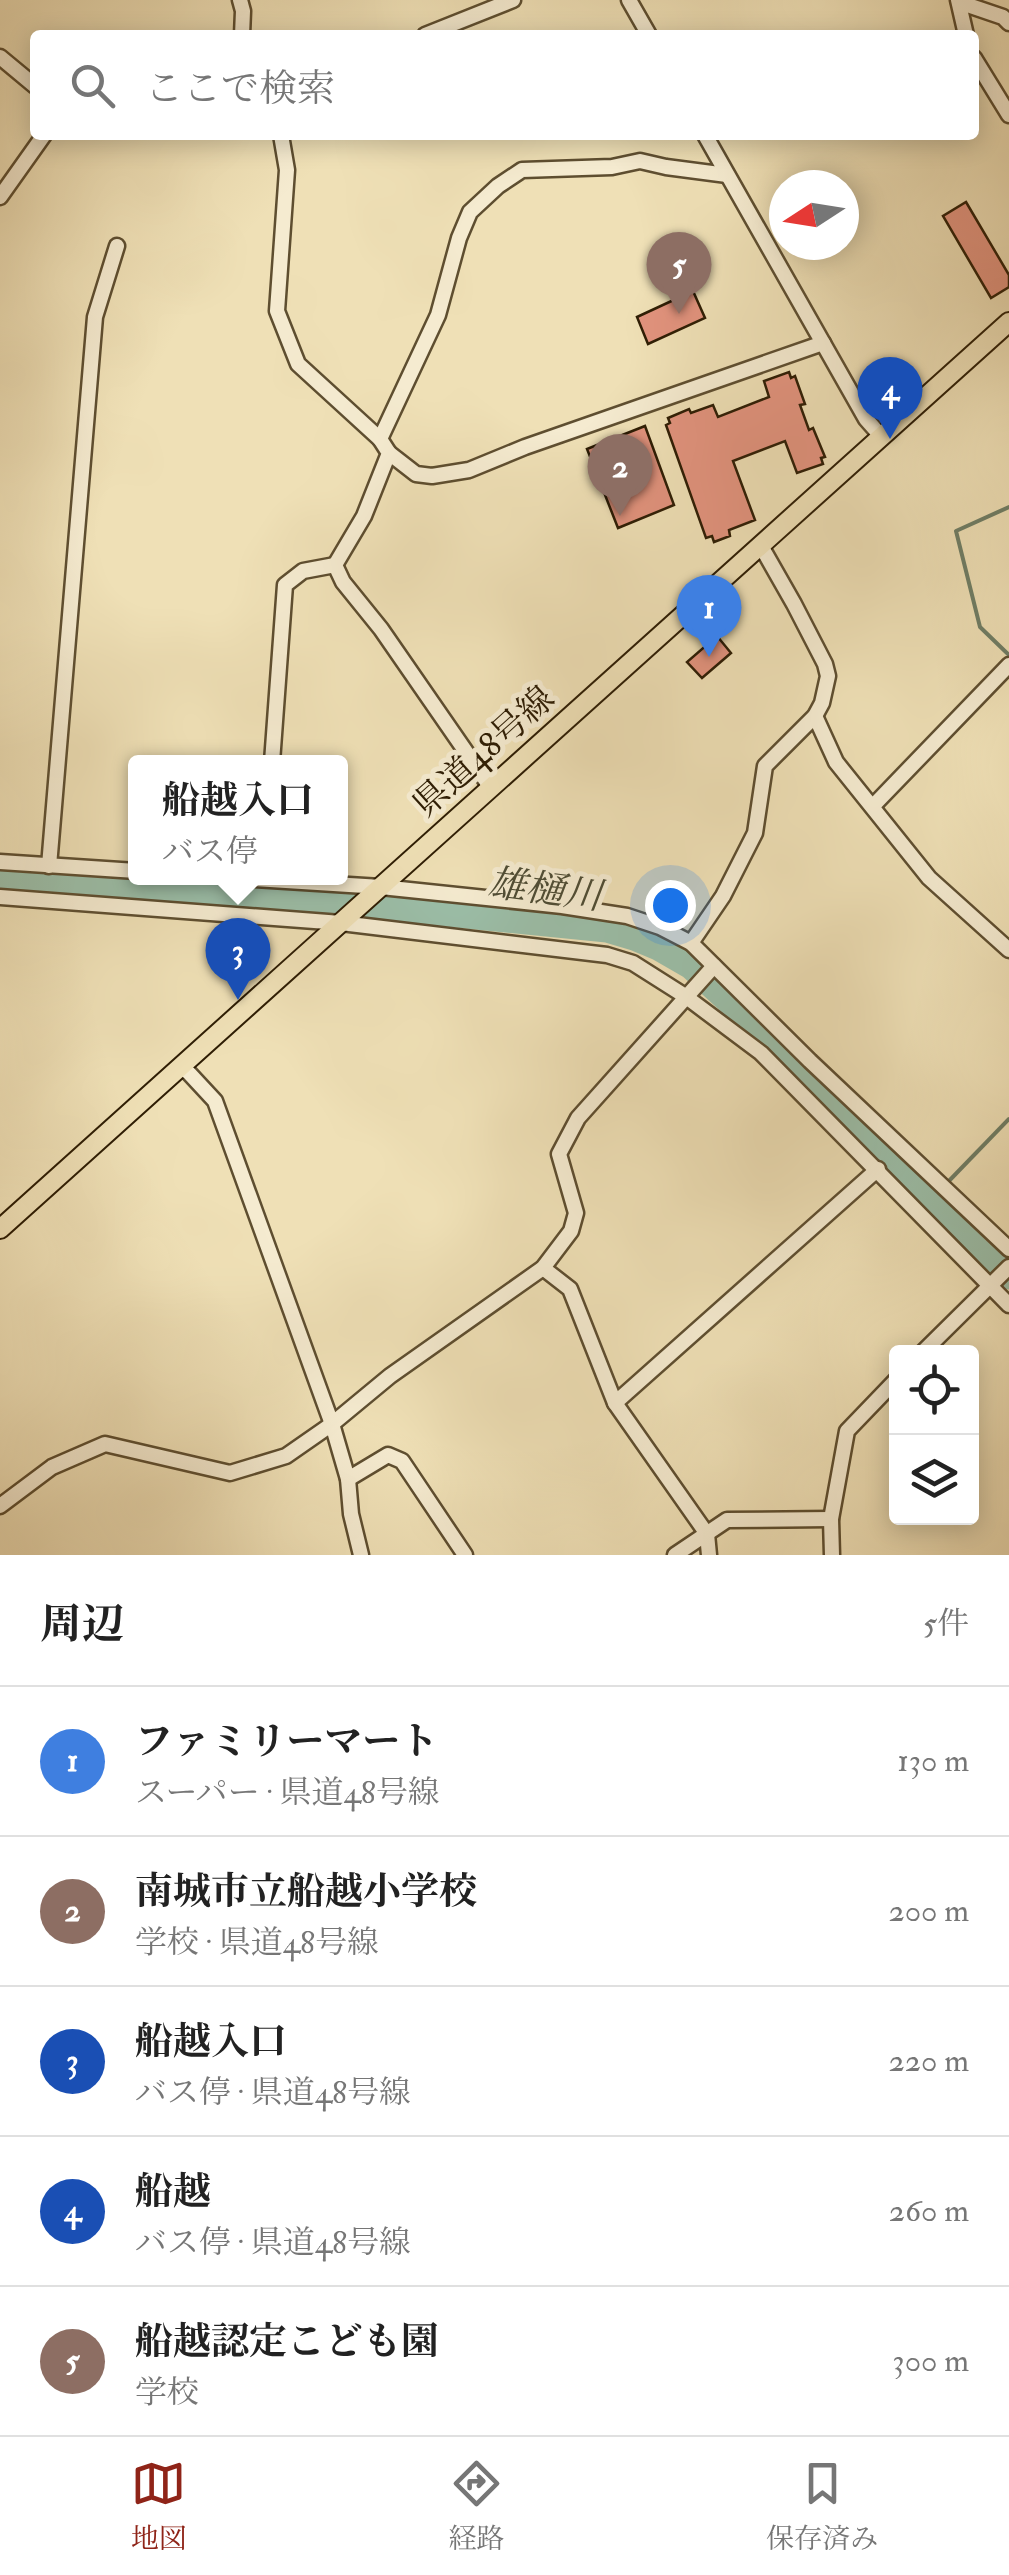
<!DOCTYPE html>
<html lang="ja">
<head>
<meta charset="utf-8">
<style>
	:root { --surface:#fff; --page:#f6f6f6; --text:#222; --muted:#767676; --line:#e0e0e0; --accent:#8f2418 }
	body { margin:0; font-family:"IM FELL Double Pica","Noto Serif JP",serif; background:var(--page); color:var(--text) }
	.controls { position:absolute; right:30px; bottom:30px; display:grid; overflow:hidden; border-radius:10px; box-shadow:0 5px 25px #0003 }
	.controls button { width:90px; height:90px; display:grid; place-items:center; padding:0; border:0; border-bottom:2px solid var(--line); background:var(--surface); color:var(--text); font:50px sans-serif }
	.compass { position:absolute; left:769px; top:170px; width:90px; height:90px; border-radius:50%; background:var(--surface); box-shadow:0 5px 25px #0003; rotate:258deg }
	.you { position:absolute; left:670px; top:905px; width:35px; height:35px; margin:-25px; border:8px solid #fff; border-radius:50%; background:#1a73e8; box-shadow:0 0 0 15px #1a73e833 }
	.badge { display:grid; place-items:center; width:65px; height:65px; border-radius:50%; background:var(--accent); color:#fff; font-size:32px; font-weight:700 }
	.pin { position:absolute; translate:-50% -82px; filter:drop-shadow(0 2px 5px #0008) }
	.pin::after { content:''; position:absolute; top:52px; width:35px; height:30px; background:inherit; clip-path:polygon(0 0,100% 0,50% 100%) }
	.popup { position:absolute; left:128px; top:755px; width:220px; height:130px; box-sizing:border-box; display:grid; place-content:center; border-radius:10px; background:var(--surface); filter:drop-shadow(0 2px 8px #0005); font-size:32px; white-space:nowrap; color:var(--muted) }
	.popup b { font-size:38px; color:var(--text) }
	.popup::after { content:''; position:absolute; left:50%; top:100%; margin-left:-20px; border:20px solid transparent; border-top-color:var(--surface) }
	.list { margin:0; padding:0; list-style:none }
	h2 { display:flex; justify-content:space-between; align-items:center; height:130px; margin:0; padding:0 40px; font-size:42px }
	h2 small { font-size:32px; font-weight:400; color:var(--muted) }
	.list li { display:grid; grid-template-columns:65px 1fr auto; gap:30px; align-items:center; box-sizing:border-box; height:150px; padding:0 40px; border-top:2px solid var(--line) }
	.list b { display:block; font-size:38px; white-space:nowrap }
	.list p { margin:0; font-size:32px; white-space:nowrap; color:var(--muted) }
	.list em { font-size:32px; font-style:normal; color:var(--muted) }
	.icon { flex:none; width:55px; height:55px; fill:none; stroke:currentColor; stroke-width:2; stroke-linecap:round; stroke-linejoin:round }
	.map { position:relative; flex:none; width:1009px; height:1555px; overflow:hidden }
	.search { position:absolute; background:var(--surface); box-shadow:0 5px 25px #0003; left:30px; right:30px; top:30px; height:110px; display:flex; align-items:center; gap:25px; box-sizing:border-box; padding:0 35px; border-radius:10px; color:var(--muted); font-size:38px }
	.sheet { height:880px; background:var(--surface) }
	nav { display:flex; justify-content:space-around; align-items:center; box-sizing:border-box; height:140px; border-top:2px solid var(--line); background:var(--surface); font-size:28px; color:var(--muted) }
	nav a { display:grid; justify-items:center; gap:5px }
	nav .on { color:var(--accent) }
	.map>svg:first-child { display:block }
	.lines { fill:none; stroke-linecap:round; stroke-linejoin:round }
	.stream { stroke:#6f7e66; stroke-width:4 }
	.river { stroke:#9bbea8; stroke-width:25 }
	.building { fill:#e2937e; stroke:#2e1d04; stroke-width:2.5 }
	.minor-casing { stroke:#5e4e30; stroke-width:19 }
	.major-casing { stroke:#2e1d04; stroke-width:22 }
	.minor { stroke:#f5ebd0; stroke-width:14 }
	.major { stroke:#efe0b6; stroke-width:18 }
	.labels { text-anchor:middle; stroke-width:10; stroke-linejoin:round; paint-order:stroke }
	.street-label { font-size:35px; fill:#2e1d04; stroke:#f5ebd0 }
	.water-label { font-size:38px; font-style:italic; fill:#4f4d35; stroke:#f5ebd0 }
</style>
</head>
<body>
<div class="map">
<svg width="1009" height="1555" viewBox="0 0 1009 1555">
	<rect width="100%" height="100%" fill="#efe0b6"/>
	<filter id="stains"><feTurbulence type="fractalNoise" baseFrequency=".002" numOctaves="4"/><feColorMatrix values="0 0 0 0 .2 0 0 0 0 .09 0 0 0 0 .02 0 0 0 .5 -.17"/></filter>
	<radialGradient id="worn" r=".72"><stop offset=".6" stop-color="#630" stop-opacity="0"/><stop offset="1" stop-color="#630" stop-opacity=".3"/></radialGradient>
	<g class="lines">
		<g class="stream">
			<polyline points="1009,507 956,531 980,627 1009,655"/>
			<polyline points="946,1184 1009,1119"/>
			<polyline points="930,1200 940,1191"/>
		</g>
		<polyline class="river" points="0,877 395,909 607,930 634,938 658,948 691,967 765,1035 978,1250 1009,1277"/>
	</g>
	<g class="building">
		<polygon points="966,202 1009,275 1009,287 991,298 943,216"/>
		<polygon points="693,291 705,318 648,344 637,317"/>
		<polygon points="789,372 791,378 795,376 805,404 800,405 809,430 813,428 825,457 821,458 823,464 797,473 785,441 733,461 755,520 729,530 730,536 714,542 712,536 706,538 666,425 670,423 668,418 689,409 691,413 713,405 718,417 769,397 764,381"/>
		<polygon points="645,426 674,505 618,528 587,449"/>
		<polygon points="717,636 731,653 702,678 687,662"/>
	</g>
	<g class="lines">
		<g class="minor-casing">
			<g id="minor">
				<polyline points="240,0 243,11 242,35"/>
				<polyline points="629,0 649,35"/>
				<polyline points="958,0 966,35"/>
				<polyline points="959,2 1003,17 1009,23"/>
				<polyline points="425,35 513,0"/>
				<polyline points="0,57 35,86"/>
				<polyline points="974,58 1009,115"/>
				<polyline points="281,135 287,170 277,311 298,364 380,439"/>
				<polyline points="705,135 866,419 881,436"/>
				<polyline points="0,197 44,135"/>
				<polyline points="389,453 416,474 432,476 469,470 525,447 823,343"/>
				<polyline points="335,565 364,516 389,453 380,439 438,315 459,238 470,212 498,186 522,170 612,167 640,161 666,167 727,175"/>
				<polyline points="335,565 343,582 381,629 491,788"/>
				<polyline points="815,716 836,762 929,878 1009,950"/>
				<polyline points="272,762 285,585 303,571 335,565"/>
				<polyline points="873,806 1009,665"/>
				<polyline points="0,862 136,871"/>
				<polyline points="49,866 95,317 117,246"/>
				<polyline points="239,878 381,887 562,906 627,916 660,927 691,943 810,1061 1009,1249"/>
				<polyline points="0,897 341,923 607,955 633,963 685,996 761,1053 1009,1305"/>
				<polyline points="691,943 723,896 755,833 765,766 815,716 822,703 828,676 825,664 794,604 761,546"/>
				<polyline points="181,1067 189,1073 215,1101 332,1424 348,1479 351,1514 361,1555"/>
				<polyline points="543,1268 570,1289 615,1403 707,1534 709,1555"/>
				<polyline points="923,1352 1009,1267"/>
				<polyline points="615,1403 878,1169"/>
				<polyline points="348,1479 388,1455 402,1461 465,1555"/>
				<polyline points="0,1506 52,1467 105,1444 230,1473 286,1456 332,1424 390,1376 543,1268 571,1231 576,1213 559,1154 578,1118 714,966"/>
				<polyline points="675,1555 727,1520 831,1519"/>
				<polyline points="832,1555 831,1519 847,1431 896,1380"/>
			</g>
		</g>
		<g class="major-casing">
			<polyline id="major" points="0,1229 1009,322"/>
		</g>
		<use href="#minor" class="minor"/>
		<use href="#major" class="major"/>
	</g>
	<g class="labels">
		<g class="street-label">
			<text transform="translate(483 751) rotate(-42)" y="12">県道48号線</text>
		</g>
		<g class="water-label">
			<text transform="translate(545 889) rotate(7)" y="13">雄樋川</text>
		</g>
	</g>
	<rect width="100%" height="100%" filter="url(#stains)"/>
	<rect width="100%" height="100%" fill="url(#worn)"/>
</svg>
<div class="controls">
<button><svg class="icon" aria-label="locate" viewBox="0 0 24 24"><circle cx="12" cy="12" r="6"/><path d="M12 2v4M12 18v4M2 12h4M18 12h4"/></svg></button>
<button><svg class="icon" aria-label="layers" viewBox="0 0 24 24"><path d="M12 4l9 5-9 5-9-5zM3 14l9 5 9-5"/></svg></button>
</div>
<svg class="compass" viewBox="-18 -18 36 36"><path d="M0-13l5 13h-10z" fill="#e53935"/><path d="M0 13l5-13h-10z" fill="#767676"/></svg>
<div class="you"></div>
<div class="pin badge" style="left:709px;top:657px;background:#3f7fe0">1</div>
<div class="pin badge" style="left:620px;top:516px;background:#8d6e63">2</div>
<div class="pin badge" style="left:238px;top:1000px;background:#1a4fb4">3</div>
<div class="popup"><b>船越入口</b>バス停</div>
<div class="pin badge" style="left:890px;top:439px;background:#1a4fb4">4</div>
<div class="pin badge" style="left:679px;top:314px;background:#8d6e63">5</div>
<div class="search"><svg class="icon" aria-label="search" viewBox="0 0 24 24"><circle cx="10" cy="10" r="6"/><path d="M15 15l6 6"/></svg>ここで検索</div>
</div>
<section class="sheet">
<h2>周辺<small>5件</small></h2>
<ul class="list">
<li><span class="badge" style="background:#3f7fe0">1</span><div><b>ファミリーマート</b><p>スーパー · 県道48号線</p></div><em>130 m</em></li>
<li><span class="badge" style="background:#8d6e63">2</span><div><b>南城市立船越小学校</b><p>学校 · 県道48号線</p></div><em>200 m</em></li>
<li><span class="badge" style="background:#1a4fb4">3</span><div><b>船越入口</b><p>バス停 · 県道48号線</p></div><em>220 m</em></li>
<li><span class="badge" style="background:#1a4fb4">4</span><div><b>船越</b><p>バス停 · 県道48号線</p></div><em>260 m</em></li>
<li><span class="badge" style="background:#8d6e63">5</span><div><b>船越認定こども園</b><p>学校</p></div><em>300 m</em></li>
</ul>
</section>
<nav>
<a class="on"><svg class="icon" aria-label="map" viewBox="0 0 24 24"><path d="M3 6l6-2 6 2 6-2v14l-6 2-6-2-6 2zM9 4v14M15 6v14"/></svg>地図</a>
<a><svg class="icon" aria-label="directions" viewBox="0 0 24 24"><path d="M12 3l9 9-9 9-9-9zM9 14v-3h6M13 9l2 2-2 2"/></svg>経路</a>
<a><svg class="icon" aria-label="saved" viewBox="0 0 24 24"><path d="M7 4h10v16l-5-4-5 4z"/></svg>保存済み</a>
</nav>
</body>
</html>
